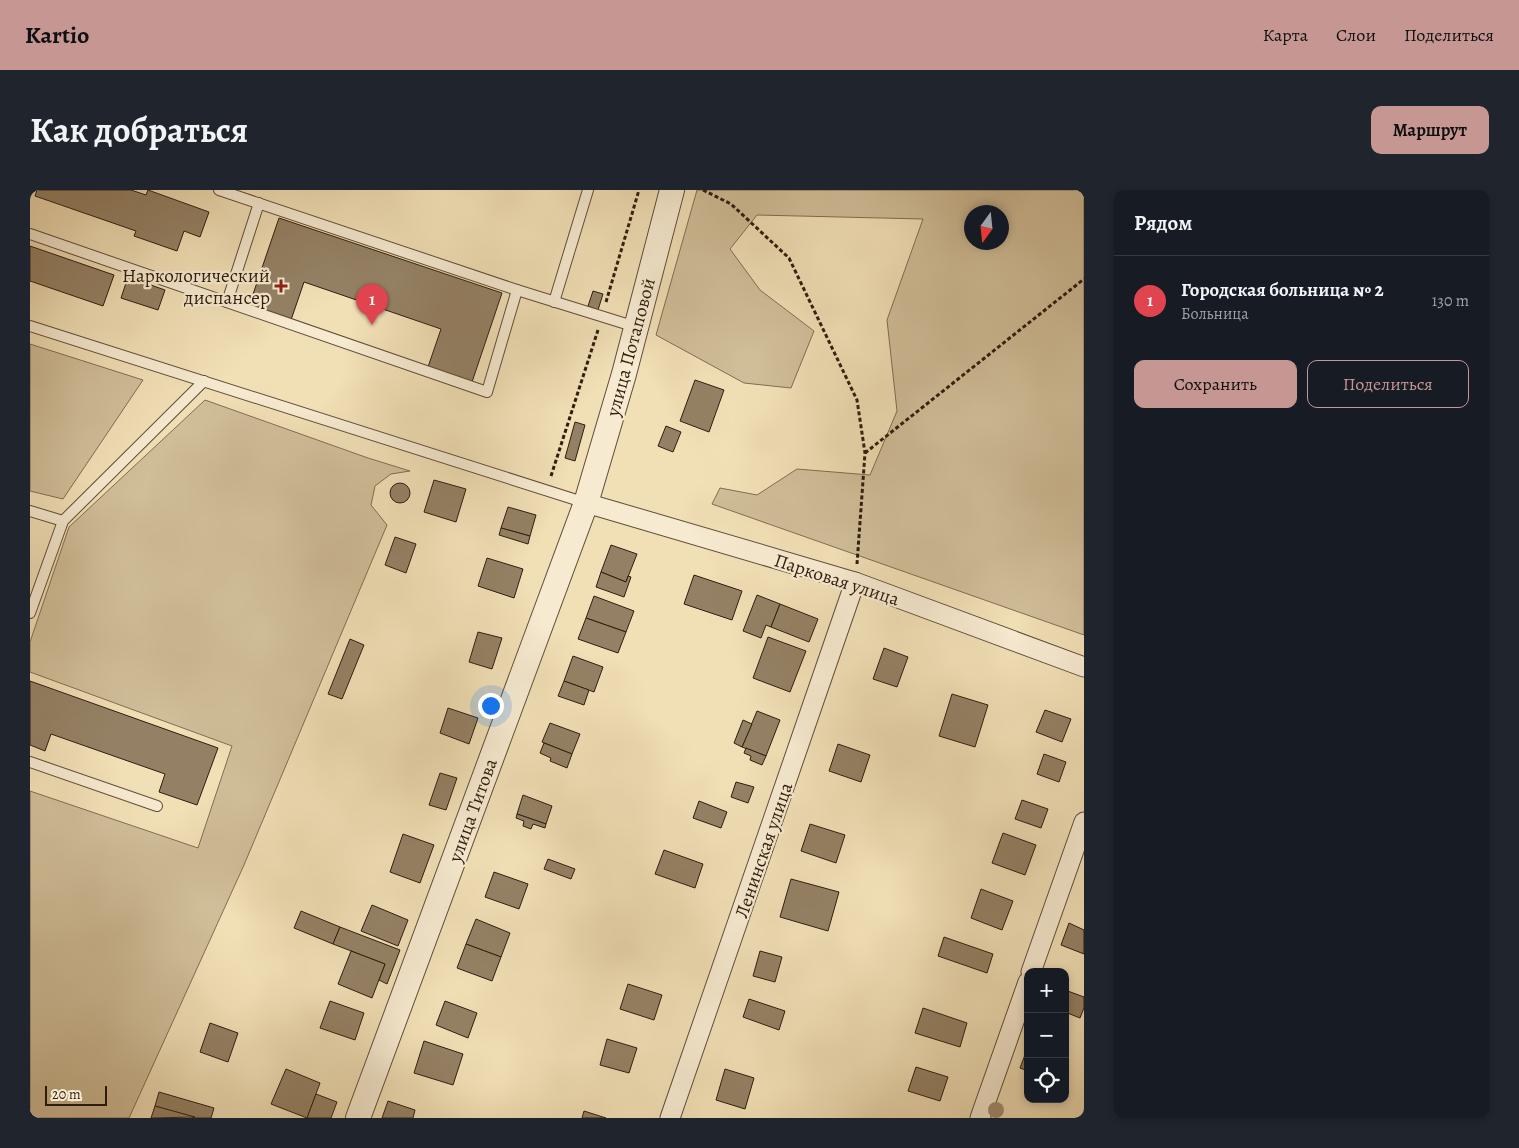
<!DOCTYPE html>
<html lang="ru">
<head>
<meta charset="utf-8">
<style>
	:root { --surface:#171b24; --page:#20242c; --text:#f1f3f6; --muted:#9ea1a6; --line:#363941; --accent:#c59692 }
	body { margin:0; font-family:Alegreya,serif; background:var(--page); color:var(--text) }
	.controls { position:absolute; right:15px; bottom:15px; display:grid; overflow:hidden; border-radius:10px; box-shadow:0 2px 8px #0003 }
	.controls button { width:45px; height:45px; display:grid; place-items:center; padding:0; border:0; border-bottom:1px solid var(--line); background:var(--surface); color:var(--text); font:25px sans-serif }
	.compass { position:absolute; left:934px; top:15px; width:45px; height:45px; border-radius:50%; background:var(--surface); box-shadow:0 2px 8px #0003; rotate:195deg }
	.scale { position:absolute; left:15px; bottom:12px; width:62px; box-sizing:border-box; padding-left:5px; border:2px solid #2f1c0e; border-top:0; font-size:14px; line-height:18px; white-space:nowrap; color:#2f1c0e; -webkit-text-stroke:4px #f6ead0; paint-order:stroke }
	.you { position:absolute; left:460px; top:515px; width:18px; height:18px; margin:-12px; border:4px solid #fff; border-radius:50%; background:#1a73e8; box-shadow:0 0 0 8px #1a73e833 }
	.badge { display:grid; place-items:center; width:32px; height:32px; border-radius:50%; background:var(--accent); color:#fff; font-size:16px; font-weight:700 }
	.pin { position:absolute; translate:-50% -41px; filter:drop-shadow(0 1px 2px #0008) }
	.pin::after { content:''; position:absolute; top:26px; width:18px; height:15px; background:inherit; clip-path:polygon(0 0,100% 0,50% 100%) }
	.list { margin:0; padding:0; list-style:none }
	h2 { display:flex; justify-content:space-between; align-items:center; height:65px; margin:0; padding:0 20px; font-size:21px }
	h2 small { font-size:16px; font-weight:400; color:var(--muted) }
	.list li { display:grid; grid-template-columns:32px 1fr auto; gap:15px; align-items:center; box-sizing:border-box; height:90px; padding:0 20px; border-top:1px solid var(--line) }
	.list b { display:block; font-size:19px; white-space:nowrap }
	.list p { margin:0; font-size:16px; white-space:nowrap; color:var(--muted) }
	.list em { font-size:16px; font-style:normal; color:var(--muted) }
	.actions { display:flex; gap:10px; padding:15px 20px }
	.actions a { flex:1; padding:11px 0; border:1px solid var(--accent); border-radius:10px; text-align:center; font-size:18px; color:var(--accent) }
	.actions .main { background:var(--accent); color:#111 }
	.icon { flex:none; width:28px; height:28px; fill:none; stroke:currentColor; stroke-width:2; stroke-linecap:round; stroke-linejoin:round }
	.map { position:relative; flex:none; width:1054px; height:928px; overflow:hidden; border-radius:10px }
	header { display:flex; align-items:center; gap:30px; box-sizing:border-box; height:70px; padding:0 25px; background:var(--accent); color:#111 }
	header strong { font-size:24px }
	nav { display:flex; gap:28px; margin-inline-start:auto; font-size:18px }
	.intro { display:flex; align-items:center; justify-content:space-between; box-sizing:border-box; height:120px; padding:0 30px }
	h1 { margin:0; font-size:35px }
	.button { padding:12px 22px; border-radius:10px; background:var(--accent); color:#111; font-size:18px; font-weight:700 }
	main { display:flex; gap:30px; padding:0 30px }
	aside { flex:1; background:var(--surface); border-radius:10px; box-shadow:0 2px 8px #0003 }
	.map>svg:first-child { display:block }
	.green { fill:#d0be99; stroke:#806d54; fill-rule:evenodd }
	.building { fill:#948165; stroke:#2f1c0e }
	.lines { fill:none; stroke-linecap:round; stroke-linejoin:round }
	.service-casing { stroke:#604d38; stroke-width:12 }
	.minor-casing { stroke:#604d38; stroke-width:21 }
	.tertiary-casing { stroke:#604d38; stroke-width:26 }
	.path { stroke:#2f1c0e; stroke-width:3; stroke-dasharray:4 2.5; stroke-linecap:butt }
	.service { stroke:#f6ead0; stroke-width:10 }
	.minor { stroke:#f6ead0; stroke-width:19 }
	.tertiary { stroke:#f6ead0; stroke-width:24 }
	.tree { fill:#a18f71 }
	.poi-dot { fill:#8f2418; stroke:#f6ead0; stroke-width:2 }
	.labels { text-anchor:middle; stroke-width:4.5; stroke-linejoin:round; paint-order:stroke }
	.poi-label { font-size:19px; fill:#2f1c0e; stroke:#f6ead0; text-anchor:end }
	.street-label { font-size:19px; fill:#2f1c0e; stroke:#f6ead0 }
</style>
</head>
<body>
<header>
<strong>Kartio</strong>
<nav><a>Карта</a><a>Слои</a><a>Поделиться</a></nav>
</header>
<div class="intro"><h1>Как добраться</h1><a class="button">Маршрут</a></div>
<main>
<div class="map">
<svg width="1054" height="928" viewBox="0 0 1054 928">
	<rect width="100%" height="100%" fill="#f1dfb6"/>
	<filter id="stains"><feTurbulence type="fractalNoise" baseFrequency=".004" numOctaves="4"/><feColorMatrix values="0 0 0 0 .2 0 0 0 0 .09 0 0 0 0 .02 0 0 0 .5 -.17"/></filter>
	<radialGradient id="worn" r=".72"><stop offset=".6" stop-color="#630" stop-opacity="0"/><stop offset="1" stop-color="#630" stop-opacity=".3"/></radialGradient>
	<g class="green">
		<path d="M667,0H1054V445L682,314L690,298L727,305L767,279L840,285L867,221L857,130L893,29L727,25L700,59L730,100L784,141L761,198L714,193L626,145ZM942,22H972V52H942Z"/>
		<polygon points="0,154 113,190 33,309 0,301"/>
		<polygon points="175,210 338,268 380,281 361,284 345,296 341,315 357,335 214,675 99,928 0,928 0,601 168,658 202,556 0,482 0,452 39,337"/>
	</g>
	<g class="building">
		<polygon points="7,0 101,0 116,5 118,0 179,22 170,47 154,41 147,61 104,46 106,41 5,6"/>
		<polygon points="249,28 472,103 442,192 398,177 411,139 274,92 261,130 219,116"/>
		<polygon points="0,56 84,85 73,116 0,91"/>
		<polygon points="98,87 135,100 128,120 91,108"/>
		<polygon points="563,101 573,104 568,120 558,116"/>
		<polygon points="665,190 694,200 679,242 650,231"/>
		<polygon points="545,232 555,235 545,271 535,268"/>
		<polygon points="636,236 651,242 643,262 628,256"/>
		<polygon points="404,290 436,299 426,332 394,322"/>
		<circle cx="370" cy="303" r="10"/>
		<polygon points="478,317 506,325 500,346 471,338"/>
		<polygon points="471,338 500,346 498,354 469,345"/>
		<polygon points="365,347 386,354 376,383 355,375"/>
		<polygon points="581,355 607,364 596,392 571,382"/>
		<polygon points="457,368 493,379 484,408 448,396"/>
		<polygon points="571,382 596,392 598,386 601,387 594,407 566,397"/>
		<polygon points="664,385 712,401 702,430 654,414"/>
		<polygon points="727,405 750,414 741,437 736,435 731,448 713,441"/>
		<polygon points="564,406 604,421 596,442 556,428"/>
		<polygon points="750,414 788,429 779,452 741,437"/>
		<polygon points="556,428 596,442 588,463 548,449"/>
		<polygon points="448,442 472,448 462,479 439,472"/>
		<polygon points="738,447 776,461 760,502 723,488"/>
		<polygon points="320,449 334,455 312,509 298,504"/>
		<polygon points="854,458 878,467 867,497 843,489"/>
		<polygon points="543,466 573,477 564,502 534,491"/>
		<polygon points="0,491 188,558 167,615 129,602 135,584 21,544 15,561 0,555"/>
		<polygon points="534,491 559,500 554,515 528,506"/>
		<polygon points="922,504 958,515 945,557 909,546"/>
		<polygon points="418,518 448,528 439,554 410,543"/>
		<polygon points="1015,520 1041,529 1032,552 1006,542"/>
		<polygon points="727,521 750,530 736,566 712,557"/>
		<polygon points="713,530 722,534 712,557 704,553"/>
		<polygon points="520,533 550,544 542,564 512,552"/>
		<polygon points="514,553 542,564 537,578 520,571 521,568 510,563"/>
		<polygon points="808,554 840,565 831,592 799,581"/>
		<polygon points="716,558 736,566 732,575 720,570 721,566 714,563"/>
		<polygon points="1014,564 1036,572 1029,592 1007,584"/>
		<polygon points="410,583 427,588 416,620 399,615"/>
		<polygon points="706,592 724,597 718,613 701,607"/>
		<polygon points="493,605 522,616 516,634 487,624"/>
		<polygon points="992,610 1018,619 1011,638 985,629"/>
		<polygon points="669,611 697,622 691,638 663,628"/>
		<polygon points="487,624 516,634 515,638 503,634 501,639 493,636 494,631 486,628"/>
		<polygon points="780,634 815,645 806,673 771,661"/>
		<polygon points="973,643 1006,655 995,685 962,673"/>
		<polygon points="373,644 404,655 390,693 360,682"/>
		<polygon points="634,660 673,674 665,698 625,684"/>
		<polygon points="518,669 545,679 541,689 514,679"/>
		<polygon points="464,682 498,694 489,719 455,707"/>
		<polygon points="761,689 809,702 798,741 750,727"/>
		<polygon points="951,699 983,711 972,740 941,728"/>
		<polygon points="342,715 378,730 368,756 331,741"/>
		<polygon points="271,721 310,737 303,754 264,738"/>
		<polygon points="446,729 480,743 471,767 436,754"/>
		<polygon points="1039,733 1054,740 1054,764 1031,755"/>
		<polygon points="310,737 370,760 357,794 349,790 355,774 303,754"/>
		<polygon points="914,747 963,764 957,783 908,766"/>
		<polygon points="436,754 471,767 462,791 427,778"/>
		<polygon points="321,761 355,774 342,808 308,794"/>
		<polygon points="730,761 752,767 745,792 723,786"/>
		<polygon points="598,794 632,805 624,830 590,819"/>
		<polygon points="1035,800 1054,807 1054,818 1050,828 1035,822"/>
		<polygon points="719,809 755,821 749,840 713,827"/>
		<polygon points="300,811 334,823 325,850 290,838"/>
		<polygon points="415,811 447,823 438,848 406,835"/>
		<polygon points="893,818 937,833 930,857 885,843"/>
		<polygon points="180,833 208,843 198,872 170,862"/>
		<polygon points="577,849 607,858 599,883 570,875"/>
		<polygon points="394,851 433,864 423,895 384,883"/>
		<polygon points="998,857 998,881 990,878"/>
		<polygon points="886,877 918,887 910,911 878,901"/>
		<polygon points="256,879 290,893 277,928 241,914"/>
		<polygon points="695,879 724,888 715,919 686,910"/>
		<polygon points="129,902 184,918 181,928 165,928 125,916"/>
		<polygon points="286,904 307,912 301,928 277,928"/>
		<polygon points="358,911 385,920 383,928 352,928"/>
		<polygon points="125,916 165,927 121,928"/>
		<polygon points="554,921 576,928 552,928"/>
	</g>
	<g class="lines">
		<g class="service-casing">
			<g id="service">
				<polyline points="189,0 487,100 606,137"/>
				<polyline points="0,44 457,202 487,100"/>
				<polyline points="197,112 229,13"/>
				<polyline points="524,112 558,0"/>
				<polyline points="0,136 556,313"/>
				<polyline points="0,321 33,331"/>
				<polyline points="0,423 33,331 174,191"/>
				<polyline points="0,572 127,616"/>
			</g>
		</g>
		<g class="minor-casing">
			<g id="minor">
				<polyline points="556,313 825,392 1054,477"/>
				<polyline points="1001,782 1054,632"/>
				<polyline points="640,928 825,392"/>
				<polyline points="950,928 998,792"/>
			</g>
		</g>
		<g class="tertiary-casing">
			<polyline id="tertiary" points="328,928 556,313 594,184 642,0"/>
		</g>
		<g class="path">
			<polyline points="673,0 701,14 759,68 827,210 835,263 827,374"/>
			<polyline points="576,112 609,0"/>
			<polyline points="835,263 1054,89"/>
			<polyline points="521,286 568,140"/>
		</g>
		<use href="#service" class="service"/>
		<use href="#minor" class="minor"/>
		<use href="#tertiary" class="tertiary"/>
	</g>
	<circle class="tree" cx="966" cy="920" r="8"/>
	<path class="poi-dot" d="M248.5 88.5h5v5h5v5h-5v5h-5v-5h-5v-5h5z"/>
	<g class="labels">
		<g class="poi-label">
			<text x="240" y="92">Наркологический<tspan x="240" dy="22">диспансер</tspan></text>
		</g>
		<g class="street-label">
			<text transform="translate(600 157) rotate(-75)" y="7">улица Потаповой</text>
			<text transform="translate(807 389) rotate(18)" y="7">Парковая улица</text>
			<text transform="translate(442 620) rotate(-70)" y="7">улица Титова</text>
			<text transform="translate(733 660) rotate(-71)" y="7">Ленинская улица</text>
		</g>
	</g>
	<rect width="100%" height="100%" filter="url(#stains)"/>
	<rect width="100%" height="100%" fill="url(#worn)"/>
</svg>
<div class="controls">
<button>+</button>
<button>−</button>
<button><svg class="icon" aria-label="locate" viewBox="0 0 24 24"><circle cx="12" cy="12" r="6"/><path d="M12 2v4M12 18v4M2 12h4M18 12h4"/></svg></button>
</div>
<svg class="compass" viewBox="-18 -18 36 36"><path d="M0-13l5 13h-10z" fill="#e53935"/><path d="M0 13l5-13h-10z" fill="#9ea1a6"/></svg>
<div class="scale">20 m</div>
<div class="you"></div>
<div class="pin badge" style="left:342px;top:135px;background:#e0444e">1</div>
</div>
<aside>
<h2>Рядом<small></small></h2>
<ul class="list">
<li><span class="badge" style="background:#e0444e">1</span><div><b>Городская больница № 2</b><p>Больница</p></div><em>130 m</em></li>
</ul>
<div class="actions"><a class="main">Сохранить</a><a>Поделиться</a></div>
</aside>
</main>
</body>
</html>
